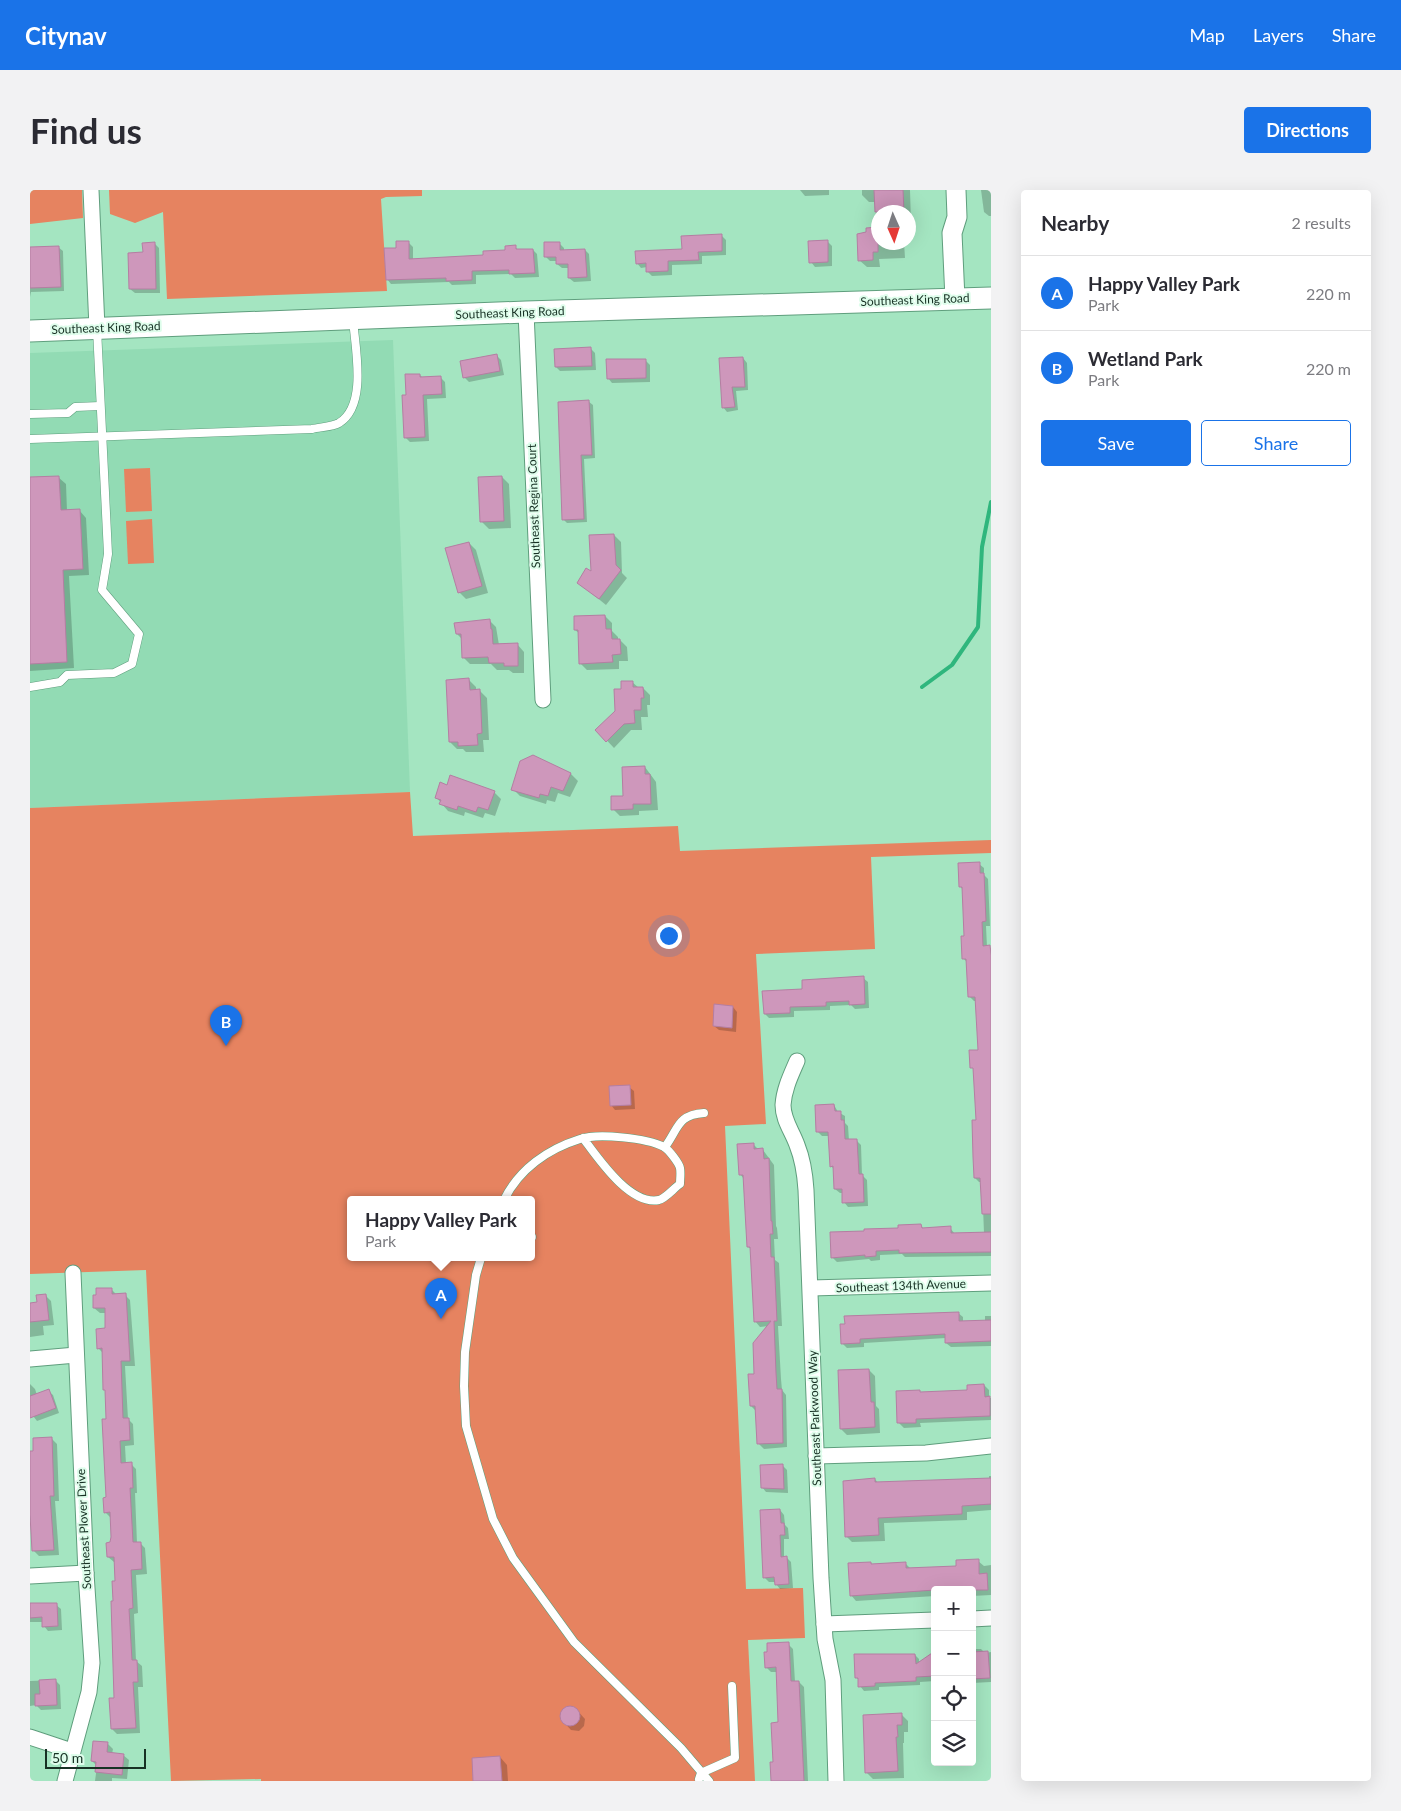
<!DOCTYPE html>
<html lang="en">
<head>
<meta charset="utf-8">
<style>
	:root { --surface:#fff; --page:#f2f2f3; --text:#2b2b33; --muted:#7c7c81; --line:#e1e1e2; --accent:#1a73e8 }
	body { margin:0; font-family:Lato,sans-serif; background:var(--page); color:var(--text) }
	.controls { position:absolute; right:15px; bottom:15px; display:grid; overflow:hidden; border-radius:5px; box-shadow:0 5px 20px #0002 }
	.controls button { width:45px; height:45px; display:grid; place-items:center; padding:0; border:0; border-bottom:1px solid var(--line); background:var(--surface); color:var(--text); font:25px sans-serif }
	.compass { position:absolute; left:841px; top:15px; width:45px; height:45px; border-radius:50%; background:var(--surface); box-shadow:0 5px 20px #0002; rotate:177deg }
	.scale { position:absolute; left:15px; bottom:12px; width:101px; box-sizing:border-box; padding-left:5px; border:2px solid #173124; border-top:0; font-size:14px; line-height:18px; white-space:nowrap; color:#173124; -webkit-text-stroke:4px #defdeb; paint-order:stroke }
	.you { position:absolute; left:638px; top:745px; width:18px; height:18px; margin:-12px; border:4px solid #fff; border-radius:50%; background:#1a73e8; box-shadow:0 0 0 8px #1a73e833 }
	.badge { display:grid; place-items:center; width:32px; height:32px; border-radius:50%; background:var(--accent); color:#fff; font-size:16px; font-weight:700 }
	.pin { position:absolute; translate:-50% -41px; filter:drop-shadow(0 1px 2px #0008) }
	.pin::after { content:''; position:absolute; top:26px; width:18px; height:15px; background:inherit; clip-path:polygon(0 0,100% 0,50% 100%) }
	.popup { position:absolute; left:317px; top:1006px; width:188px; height:65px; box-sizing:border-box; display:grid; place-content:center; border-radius:5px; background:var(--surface); filter:drop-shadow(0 1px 4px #0005); font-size:16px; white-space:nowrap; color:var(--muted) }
	.popup b { font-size:19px; color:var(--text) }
	.popup::after { content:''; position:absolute; left:50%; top:100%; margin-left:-10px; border:10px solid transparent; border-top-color:var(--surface) }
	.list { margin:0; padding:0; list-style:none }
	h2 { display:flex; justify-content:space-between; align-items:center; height:65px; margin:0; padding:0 20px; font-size:21px }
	h2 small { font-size:16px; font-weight:400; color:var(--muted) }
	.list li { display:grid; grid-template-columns:32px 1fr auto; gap:15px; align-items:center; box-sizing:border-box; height:75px; padding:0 20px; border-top:1px solid var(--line) }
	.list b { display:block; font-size:19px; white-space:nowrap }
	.list p { margin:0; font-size:16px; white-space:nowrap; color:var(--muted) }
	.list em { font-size:16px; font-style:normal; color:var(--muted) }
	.actions { display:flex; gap:10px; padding:15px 20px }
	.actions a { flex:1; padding:11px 0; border:1px solid var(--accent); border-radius:5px; text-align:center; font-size:18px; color:var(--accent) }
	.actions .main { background:var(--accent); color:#fff }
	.icon { flex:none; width:28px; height:28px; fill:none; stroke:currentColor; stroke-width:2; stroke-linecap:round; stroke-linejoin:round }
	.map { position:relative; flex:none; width:961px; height:1591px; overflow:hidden; border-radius:5px }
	header { display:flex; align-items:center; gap:30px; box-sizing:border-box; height:70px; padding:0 25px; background:var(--accent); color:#fff }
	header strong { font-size:24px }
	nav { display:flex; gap:28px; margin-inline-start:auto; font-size:18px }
	.intro { display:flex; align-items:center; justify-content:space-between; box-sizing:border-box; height:120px; padding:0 30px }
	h1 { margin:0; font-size:35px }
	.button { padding:12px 22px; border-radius:5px; background:var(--accent); color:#fff; font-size:18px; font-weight:700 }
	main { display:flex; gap:30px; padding:0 30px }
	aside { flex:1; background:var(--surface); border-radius:5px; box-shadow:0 5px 20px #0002 }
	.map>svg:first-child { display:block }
	.built { fill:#92dbb4 }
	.green { fill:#e68360; fill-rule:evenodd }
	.shadow { fill:#0003 }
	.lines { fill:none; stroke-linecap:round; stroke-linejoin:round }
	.stream { stroke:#2fb67d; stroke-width:4 }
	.building { fill:#ce97bb; stroke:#b47ea2 }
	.service-casing { stroke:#5f9e7d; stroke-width:9 }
	.minor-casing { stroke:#5f9e7d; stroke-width:17 }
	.tertiary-casing { stroke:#5f9e7d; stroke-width:21 }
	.secondary-casing { stroke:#5f9e7d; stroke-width:23 }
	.service { stroke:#fff; stroke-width:8 }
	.minor { stroke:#fff; stroke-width:15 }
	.tertiary { stroke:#fff; stroke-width:19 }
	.secondary { stroke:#fff; stroke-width:21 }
	.labels { text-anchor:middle; stroke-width:4; stroke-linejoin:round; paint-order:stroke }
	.street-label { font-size:12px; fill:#173124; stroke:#defdeb }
</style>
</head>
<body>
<header>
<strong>Citynav</strong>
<nav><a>Map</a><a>Layers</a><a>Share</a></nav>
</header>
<div class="intro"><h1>Find us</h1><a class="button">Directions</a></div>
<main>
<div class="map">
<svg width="961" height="1591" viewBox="0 0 961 1591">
	<rect width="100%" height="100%" fill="#a4e5c1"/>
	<polygon class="built" points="363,150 380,602 0,618 0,163"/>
	<g class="green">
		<polygon points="0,0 52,0 53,28 0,34"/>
		<polygon points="79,0 392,0 392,6 356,7 351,9 357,101 137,109 133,22 105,33 80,24"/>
		<polygon points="120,278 122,321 96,322 94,279"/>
		<polygon points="122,329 124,373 98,374 96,331"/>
		<path d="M380,602L383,646L648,636L650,661L961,650V663L841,667L845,759L726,764L736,934L695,936L716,1399L773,1398L775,1448L718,1450L725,1591H231V1589L141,1591L116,1080L0,1084V618ZM321,1010H501V1068H321Z"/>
	</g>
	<g class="shadow">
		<polygon points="770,0 799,0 799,5 775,6"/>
		<polygon points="832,0 880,0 881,32 878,32 878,22 848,22 848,52 874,52 875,68 849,69 850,77 837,77 829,70 847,39 846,12 839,12 832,5"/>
		<polygon points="951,0 961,0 961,26 959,26 954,22"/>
		<polygon points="691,45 696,50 696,65 672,66 672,74 642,75 642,85 622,86 617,81 617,77 611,78 607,73 653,60"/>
		<polygon points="797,51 802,56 802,76 785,77 781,72"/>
		<polygon points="378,52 383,57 383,70 454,66 476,61 485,57 489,61 503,60 507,64 509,87 485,88 481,84 446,85 446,94 422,95 419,92 361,94 357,89 368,59"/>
		<polygon points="529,53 534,58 534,61 555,60 559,64 561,91 544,92 539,88 539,78 532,78 527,74 527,71 520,71 516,67"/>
		<polygon points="125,54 129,58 130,103 105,103 100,99 114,63"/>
		<polygon points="28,57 33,61 34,101 1,102 0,107 0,58"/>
		<polygon points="561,159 565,163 566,180 530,181 526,177"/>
		<polygon points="467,166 471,170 474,185 439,192 434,187"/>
		<polygon points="713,168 717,173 718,200 706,201 708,220 697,222 693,217"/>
		<polygon points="615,170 620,175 620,192 582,193 578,188"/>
		<polygon points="390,185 393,188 410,187 415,192 416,208 397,209 399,251 380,252 375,247 377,206"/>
		<polygon points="559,212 563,215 565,268 554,269 557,332 537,333 533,329"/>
		<polygon points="28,287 36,294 37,321 49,320 56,328 59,385 39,386 44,478 0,481 0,288"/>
		<polygon points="472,287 479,294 481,338 459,339 452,332"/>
		<polygon points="584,345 591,352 592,383 597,388 576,415 549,393 562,383"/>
		<polygon points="439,353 446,360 458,403 436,409 429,402"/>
		<polygon points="575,426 582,433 582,441 588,447 588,450 590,450 597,457 598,471 589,471 589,479 557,480 550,473 549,443 545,440"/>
		<polygon points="459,430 466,437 469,455 487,454 494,462 494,483 483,483 479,480 467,480 461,474 440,474 433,467 432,449 427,444"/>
		<polygon points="439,490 446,497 446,501 450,501 457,508 459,550 453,550 454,562 436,562 433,559 427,559 420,552"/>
		<polygon points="602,492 609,498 613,498 620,505 620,515 617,515 618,527 611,527 612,540 601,540 584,558 567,540 586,521 592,500"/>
		<polygon points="615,577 626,592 628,620 609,621 609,625 590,626 583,619 594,607"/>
		<polygon points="541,584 548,591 540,607 528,603 525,612 517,610 516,614 490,606 483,599"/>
		<polygon points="418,596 464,602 471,609 465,626 455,623 453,628 435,622 434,626 418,621 406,607"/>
		<polygon points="949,674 954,678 954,685 958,689 960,736 956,736 957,757 961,758 961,1066 875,1067 872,1064 850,1065 850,1070 841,1071 839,1069 807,1072 802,1067 870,1039 891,1036 894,1039 920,1038 925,1044 954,1043 952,992 949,992 945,988 947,931 945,880 942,877 949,861 947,811 944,811 939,806 938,773 933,768 935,747 933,700 930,696"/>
		<polygon points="833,788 838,792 839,818 825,819 821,815 800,816 800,820 764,821 764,827 739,828 735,824 773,800"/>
		<polygon points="703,817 707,822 706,842 689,840 684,836"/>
		<polygon points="599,897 604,901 605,919 585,920 581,915"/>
		<polygon points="804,915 808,922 815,926 815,933 818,936 819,951 826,950 831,955 832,985 837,990 838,1016 818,1017 814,1012 813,1003 810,1003 805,999 804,979 801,976 800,946 792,946 788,942"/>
		<polygon points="723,954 729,960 733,960 744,975 746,1036 747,1038 748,1049 744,1049 745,1070 749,1073 752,1136 748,1136 751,1189 752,1200 756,1205 757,1257 734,1259 728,1253 727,1222 721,1216 726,1185 739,1136 730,1137 725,1131 721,1059 718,1057 714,989 710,984"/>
		<polygon points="81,1099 87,1105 95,1105 100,1110 105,1176 95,1176 98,1229 103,1234 104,1255 95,1256 96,1274 101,1274 106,1279 107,1303 105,1303 107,1353 110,1353 115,1358 117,1384 106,1385 108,1423 104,1424 106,1471 112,1476 113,1497 108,1497 110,1543 87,1544 82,1539 86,1509 84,1412 87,1392 86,1372 84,1372 78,1367 82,1354 81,1328 75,1322 78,1309 78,1230 73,1163 68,1158 77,1139 76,1123 70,1123 64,1118"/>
		<polygon points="16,1106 21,1111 24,1135 13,1136 14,1145 0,1147 0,1114 8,1114"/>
		<polygon points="928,1123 933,1127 933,1132 955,1131 955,1126 961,1126 961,1156 921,1157 916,1153 916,1148 834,1153 834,1157 817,1158 812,1153"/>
		<polygon points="839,1180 845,1186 846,1216 849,1219 850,1243 817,1245 811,1239"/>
		<polygon points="0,1194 5,1199 7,1205 18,1201 23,1205 29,1223 7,1231 0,1222"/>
		<polygon points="954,1195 959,1200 959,1208 961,1208 961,1230 890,1233 891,1237 874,1238 869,1233 889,1201 891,1203 938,1201"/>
		<polygon points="21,1248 27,1254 29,1311 25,1311 29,1365 9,1366 3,1360 2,1330 0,1330 0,1263 5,1262"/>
		<polygon points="752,1275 757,1280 758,1303 736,1302 732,1297"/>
		<polygon points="959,1286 961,1286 961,1320 937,1322 937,1330 854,1333 855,1351 822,1352 816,1346 845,1289 848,1293 959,1289"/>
		<polygon points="750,1320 754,1325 755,1335 758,1338 759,1349 754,1349 754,1368 757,1368 761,1372 763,1398 750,1399 746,1394 746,1392 739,1392 734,1387"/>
		<polygon points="948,1371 954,1376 961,1375 961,1405 942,1406 942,1400 905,1400 905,1406 826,1411 821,1405 841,1373 843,1375 876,1374 881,1379 927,1377"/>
		<polygon points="0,1415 26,1415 31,1419 32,1440 18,1441 14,1436 14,1432 0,1432"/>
		<polygon points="758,1454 763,1459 765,1492 769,1492 774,1497 778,1591 742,1591 749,1534 747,1482 741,1482 736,1477"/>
		<polygon points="942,1459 951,1459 955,1463 961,1462 961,1492 942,1493"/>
		<polygon points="905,1462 905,1491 890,1492 890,1495 849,1497 849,1500 834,1501 830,1496 829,1490 826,1487 885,1465 889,1469 889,1473"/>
		<polygon points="25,1490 30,1495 31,1519 11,1520 6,1515 0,1516 0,1491"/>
		<polygon points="538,1517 545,1518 555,1529 554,1536 549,1541 541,1540 531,1529 532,1522"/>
		<polygon points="871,1524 878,1531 878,1542 874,1542 874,1553 873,1553 874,1588 843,1589 836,1582"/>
		<polygon points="77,1553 83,1559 82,1564 93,1565 99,1570 97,1589 82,1588 82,1591 65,1591 67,1576 62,1571"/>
		<polygon points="470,1567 477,1575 478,1591 444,1591"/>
	</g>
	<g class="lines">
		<polyline class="stream" points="892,497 922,475 948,437 952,357 961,312"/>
	</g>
	<g class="building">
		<polygon points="844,0 873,0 874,22 845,22"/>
		<polygon points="848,37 848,62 843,62 843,70 828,71 827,44 836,42 836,38"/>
		<polygon points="692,44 692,61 668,62 669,70 638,71 638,81 616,82 616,73 606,74 605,61 652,59 651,46"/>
		<polygon points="798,50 798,72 779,73 778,51"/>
		<polygon points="366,51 379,51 379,69 453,65 453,61 475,60 475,56 486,55 486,59 503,59 505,83 479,84 479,80 442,81 442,90 416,91 416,88 356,90 354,58 366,58"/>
		<polygon points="125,52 126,99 99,99 98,63 113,62 112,53"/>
		<polygon points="514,52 530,52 530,60 555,59 557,87 538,88 538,74 526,74 526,67 514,67"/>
		<polygon points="29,56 31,97 0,98 0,57"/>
		<polygon points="561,157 562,176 525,177 524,159"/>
		<polygon points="467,164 470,181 433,188 430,171"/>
		<polygon points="713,167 715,197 702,197 705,217 692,218 689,168"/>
		<polygon points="576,169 616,169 616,188 577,189"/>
		<polygon points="375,184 390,184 390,187 411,186 412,204 393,205 395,247 374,248 372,205 376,205"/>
		<polygon points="559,210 562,265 551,265 554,329 532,330 528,212"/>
		<polygon points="29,286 31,320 50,319 53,379 33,380 37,472 0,474 0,287"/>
		<polygon points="472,286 474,331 450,332 448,287"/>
		<polygon points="584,344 586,375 591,380 569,409 547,393 556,378 561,381 559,345"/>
		<polygon points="439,352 452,396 428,403 415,358"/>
		<polygon points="575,425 576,439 581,439 582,449 590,449 591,464 582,465 583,472 549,474 548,440 544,440 544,426"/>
		<polygon points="460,429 461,439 462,439 463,454 488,453 488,476 474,476 474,473 459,473 458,467 432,468 431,444 426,444 424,433"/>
		<polygon points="439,488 440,500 450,499 452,543 447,544 448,555 428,556 428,552 419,552 416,490"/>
		<polygon points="591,491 603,491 603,497 613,497 614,508 611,508 611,520 604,520 605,533 594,534 576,552 565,540 585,521 584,499 591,499"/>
		<polygon points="503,565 541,583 533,601 521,597 518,606 510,604 509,608 481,600 490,571"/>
		<polygon points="615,576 615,584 620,584 621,614 603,614 603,619 581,620 581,606 593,606 592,577"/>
		<polygon points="420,585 465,601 458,620 448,617 446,622 428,616 427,620 409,614 411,610 405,608 410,592 417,595"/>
		<polygon points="950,672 950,683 954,683 956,731 952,732 953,756 960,755 961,765 961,1024 952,1024 950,988 944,988 943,967 942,930 946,930 943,878 940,878 939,860 948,860 945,807 938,807 936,769 932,769 931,746 934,746 932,697 929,697 928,673"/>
		<polygon points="834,786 835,814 819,815 819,811 796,812 796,816 760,817 760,823 734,824 732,801 772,799 772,790"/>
		<polygon points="684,814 703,816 702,838 683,836"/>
		<polygon points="600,895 601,915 580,916 579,896"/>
		<polygon points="804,914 805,921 811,921 811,930 814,930 815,949 827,949 829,984 833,984 834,1012 812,1013 812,999 804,999 803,976 800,977 798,942 786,942 785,915"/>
		<polygon points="724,953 724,959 733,958 734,969 739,968 741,1031 742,1031 743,1044 740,1044 741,1067 744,1067 747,1131 744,1131 746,1183 747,1199 752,1199 753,1253 727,1254 725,1216 720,1216 718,1184 724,1184 723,1153 741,1131 724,1132 720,1057 717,1057 713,985 709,985 707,954"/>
		<polygon points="891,1034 892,1038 921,1036 921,1043 961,1042 961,1062 869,1063 869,1060 846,1061 846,1066 835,1067 835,1065 801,1068 800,1042 834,1041 834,1039 868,1038 868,1035"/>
		<polygon points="66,1098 82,1098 82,1104 96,1103 100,1171 91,1171 93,1228 99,1228 100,1250 90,1251 91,1273 102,1272 103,1298 100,1298 103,1352 111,1352 112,1379 101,1380 103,1418 99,1419 102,1470 107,1470 108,1492 103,1492 106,1538 81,1539 79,1508 84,1508 81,1411 83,1411 82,1391 85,1391 84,1367 77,1367 76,1353 80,1352 81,1347 80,1322 74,1323 73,1308 76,1307 72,1229 76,1229 75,1200 73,1200 72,1158 67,1159 66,1139 75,1138 75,1118 63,1118 63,1105 66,1105"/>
		<polygon points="16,1104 19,1130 0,1132 0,1113 7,1112 6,1105"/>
		<polygon points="929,1122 929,1131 961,1130 961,1151 915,1153 915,1144 830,1149 830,1153 811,1154 810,1134 815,1134 814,1126"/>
		<polygon points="839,1179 841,1212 844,1212 845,1237 810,1239 808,1180"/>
		<polygon points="954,1194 955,1207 960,1206 960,1226 886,1229 886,1233 867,1233 866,1201 890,1200 890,1202 937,1200 937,1195"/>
		<polygon points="19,1199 26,1218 0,1228 0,1206"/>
		<polygon points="22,1247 24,1306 20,1306 24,1360 2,1361 0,1325 0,1261 3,1261 3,1248"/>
		<polygon points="753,1274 754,1299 731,1298 730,1275"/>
		<polygon points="845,1288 845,1292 961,1288 961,1314 932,1316 932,1324 848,1328 849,1345 815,1347 813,1291"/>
		<polygon points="750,1319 751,1333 754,1333 755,1345 750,1345 751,1367 757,1366 759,1394 745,1395 744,1387 733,1388 730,1320"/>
		<polygon points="949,1369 949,1384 957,1383 958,1400 905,1400 820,1406 818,1373 841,1372 841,1374 876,1372 876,1378 926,1376 926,1370"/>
		<polygon points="0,1413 27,1413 28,1436 12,1437 12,1427 0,1428"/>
		<polygon points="759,1452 761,1491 769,1491 774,1591 741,1591 740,1572 743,1572 741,1533 748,1532 746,1477 735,1478 734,1462 737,1462 737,1453"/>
		<polygon points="905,1461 905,1486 886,1487 886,1491 845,1493 845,1496 828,1497 828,1488 825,1488 824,1464 885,1464 886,1474"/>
		<polygon points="958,1461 960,1488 942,1489 942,1462"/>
		<polygon points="26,1489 27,1515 5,1516 5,1504 10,1504 9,1490"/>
		<circle cx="540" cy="1526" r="10"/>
		<polygon points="872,1523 872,1535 867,1535 868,1547 866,1547 868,1581 835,1583 833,1525"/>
		<polygon points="63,1551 78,1552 77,1562 94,1564 92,1585 65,1582 66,1572 61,1571"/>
		<polygon points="470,1566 472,1591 443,1591 442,1568"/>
	</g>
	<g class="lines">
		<g class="service-casing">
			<g id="service">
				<polyline points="0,224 38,223 45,217 70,216"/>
				<path d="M0,249L282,239C290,237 302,237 309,233C338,215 325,158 323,129"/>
				<polyline points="0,497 30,492 37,485 84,483 102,474 109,444 72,400 78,364 67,139"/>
				<path d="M635,957C649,938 647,925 674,923"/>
				<path d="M474,1010C489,979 518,959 550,949C568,943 617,948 634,957C639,960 649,973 650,978C651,983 650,989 650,994C644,998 636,1008 629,1010C600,1016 568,968 553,948"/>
				<polyline points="501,1047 502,1047"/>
				<polyline points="451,1068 446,1085 435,1162 434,1196 436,1236 463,1329 483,1368 544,1452 651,1558 679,1591"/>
				<polyline points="669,1589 671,1583 705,1568 702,1496"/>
			</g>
		</g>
		<g class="minor-casing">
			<g id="minor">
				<polyline points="61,0 67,138"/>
				<polyline points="496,122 513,510"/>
				<path d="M767,871C761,885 754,899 753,915C753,930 762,941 767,955C773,970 775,984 776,1000L791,1388L795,1449L803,1490L806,1591"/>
				<polyline points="781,1098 961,1093"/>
				<polyline points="0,1169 46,1165"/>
				<polyline points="786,1266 896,1263 961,1256"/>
				<polyline points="0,1386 56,1383"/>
				<polyline points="942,1429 961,1428"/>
				<polyline points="794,1434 905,1430"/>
				<polyline points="0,1547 42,1561"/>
				<polyline points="35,1591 59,1502 62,1473 56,1383 43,1083"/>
			</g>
		</g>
		<g class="tertiary-casing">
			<polyline id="tertiary" points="925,109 922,43 927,27 926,0"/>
		</g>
		<g class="secondary-casing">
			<polyline id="secondary" points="0,141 496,122 961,108"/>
		</g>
		<use href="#service" class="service"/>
		<use href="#minor" class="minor"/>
		<use href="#tertiary" class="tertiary"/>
		<use href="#secondary" class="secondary"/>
	</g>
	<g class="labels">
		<g class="street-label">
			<text transform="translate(885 110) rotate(-2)" y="4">Southeast King Road</text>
			<text transform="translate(480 123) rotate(-2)" y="4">Southeast King Road</text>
			<text transform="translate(76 138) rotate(-2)" y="4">Southeast King Road</text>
			<text transform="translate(504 316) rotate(-92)" y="4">Southeast Regina Court</text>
			<text transform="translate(871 1096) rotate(-2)" y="4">Southeast 134th Avenue</text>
			<text transform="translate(785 1228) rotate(-92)" y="4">Southeast Parkwood Way</text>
			<text transform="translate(54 1339) rotate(-93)" y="4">Southeast Plover Drive</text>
		</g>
	</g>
</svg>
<div class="controls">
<button>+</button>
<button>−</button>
<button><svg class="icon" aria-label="locate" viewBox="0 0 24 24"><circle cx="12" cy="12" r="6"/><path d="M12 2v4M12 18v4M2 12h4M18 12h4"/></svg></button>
<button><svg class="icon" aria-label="layers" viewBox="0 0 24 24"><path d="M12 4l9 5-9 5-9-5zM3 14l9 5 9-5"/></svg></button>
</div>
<svg class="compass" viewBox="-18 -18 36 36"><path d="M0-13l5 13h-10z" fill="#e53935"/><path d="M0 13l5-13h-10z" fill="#7c7c81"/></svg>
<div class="scale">50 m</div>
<div class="you"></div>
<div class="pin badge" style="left:411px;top:1129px">A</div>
<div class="popup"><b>Happy Valley Park</b>Park</div>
<div class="pin badge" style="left:196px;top:856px">B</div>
</div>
<aside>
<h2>Nearby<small>2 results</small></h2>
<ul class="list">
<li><span class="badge">A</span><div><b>Happy Valley Park</b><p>Park</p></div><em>220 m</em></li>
<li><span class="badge">B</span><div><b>Wetland Park</b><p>Park</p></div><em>220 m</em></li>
</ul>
<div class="actions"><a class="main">Save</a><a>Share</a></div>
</aside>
</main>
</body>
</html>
